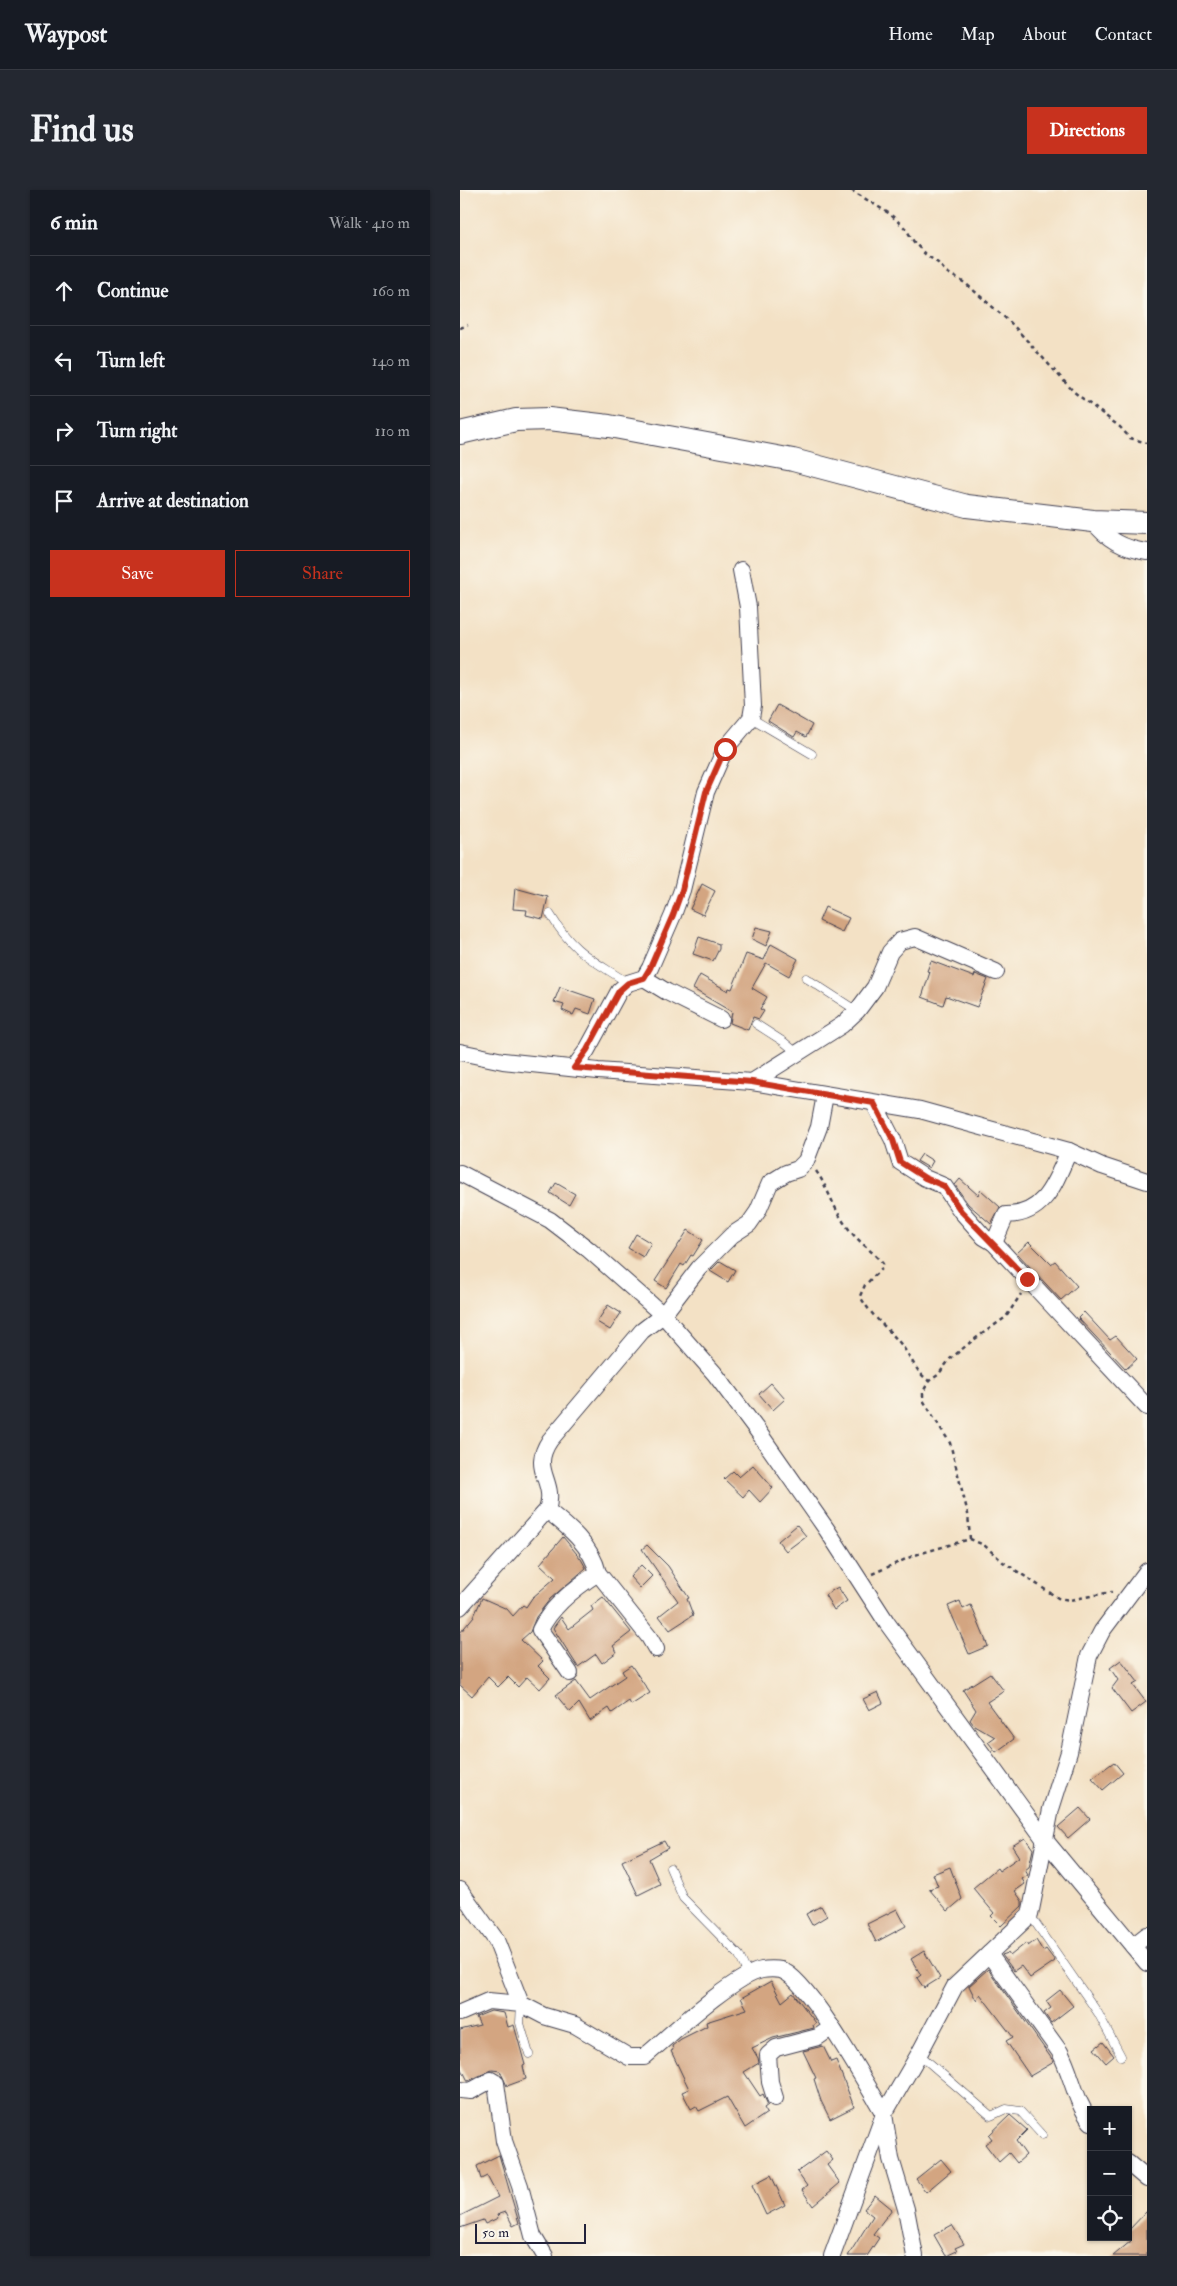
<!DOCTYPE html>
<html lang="en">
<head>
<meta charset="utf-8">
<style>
	:root { --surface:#171b24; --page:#242831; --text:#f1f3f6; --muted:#9ea1a6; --line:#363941; --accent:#c8321e }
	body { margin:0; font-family:"IM FELL Double Pica",serif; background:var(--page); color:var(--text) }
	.controls { position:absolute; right:15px; bottom:15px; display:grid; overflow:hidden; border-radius:0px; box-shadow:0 1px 4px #0004 }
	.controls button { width:45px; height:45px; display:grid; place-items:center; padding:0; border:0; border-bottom:1px solid var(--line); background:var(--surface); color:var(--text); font:25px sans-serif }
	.scale { position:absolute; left:15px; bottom:12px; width:111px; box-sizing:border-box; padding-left:5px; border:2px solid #22223b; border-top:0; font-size:14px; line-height:18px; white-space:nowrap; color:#22223b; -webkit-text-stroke:4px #fbf7ec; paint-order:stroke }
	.stop { position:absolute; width:15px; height:15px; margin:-11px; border:4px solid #c8321e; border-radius:50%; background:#fff }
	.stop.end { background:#c8321e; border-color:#fff; box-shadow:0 1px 5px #0008 }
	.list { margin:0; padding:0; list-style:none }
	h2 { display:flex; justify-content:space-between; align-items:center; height:65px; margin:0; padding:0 20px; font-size:21px }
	h2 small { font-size:16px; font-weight:400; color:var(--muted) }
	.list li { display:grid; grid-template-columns:32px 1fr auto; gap:15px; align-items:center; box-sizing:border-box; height:70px; padding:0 20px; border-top:1px solid var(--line) }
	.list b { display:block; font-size:19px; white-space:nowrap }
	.list em { font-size:16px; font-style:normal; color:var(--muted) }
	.actions { display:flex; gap:10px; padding:15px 20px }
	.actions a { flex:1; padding:11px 0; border:1px solid var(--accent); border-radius:0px; text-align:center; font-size:18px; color:var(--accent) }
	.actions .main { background:var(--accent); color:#fff }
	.icon { flex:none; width:28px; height:28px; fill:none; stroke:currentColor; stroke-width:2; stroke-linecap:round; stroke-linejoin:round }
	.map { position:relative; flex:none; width:687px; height:2066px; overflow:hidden; border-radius:0px }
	header { display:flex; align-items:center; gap:30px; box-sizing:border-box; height:70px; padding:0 25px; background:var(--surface); border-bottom:1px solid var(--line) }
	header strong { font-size:24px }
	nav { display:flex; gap:28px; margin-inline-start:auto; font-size:18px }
	.intro { display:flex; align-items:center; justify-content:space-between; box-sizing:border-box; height:120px; padding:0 30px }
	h1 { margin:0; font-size:35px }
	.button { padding:12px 22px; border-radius:0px; background:var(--accent); color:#fff; font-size:18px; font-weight:700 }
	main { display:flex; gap:30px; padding:0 30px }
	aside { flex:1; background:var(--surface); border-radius:0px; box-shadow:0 1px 4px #0004 }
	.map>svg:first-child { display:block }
	.building { fill:#d3a581 }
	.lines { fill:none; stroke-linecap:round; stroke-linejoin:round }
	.lane-casing { stroke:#413f50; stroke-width:9 }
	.street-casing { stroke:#413f50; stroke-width:18 }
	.secondary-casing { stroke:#413f50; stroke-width:24 }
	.path { stroke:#413f50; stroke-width:2.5; stroke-dasharray:4 4; stroke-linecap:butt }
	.lane { stroke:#fff; stroke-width:8 }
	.street { stroke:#fff; stroke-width:16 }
	.secondary { stroke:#fff; stroke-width:22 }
	.route { stroke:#c8321e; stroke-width:6 }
</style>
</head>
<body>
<header>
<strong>Waypost</strong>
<nav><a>Home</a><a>Map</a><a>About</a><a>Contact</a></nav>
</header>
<div class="intro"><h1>Find us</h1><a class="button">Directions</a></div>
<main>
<aside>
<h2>6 min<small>Walk · 410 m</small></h2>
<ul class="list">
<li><svg class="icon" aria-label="ahead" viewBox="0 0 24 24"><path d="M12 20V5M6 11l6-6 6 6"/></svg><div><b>Continue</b></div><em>160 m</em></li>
<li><svg class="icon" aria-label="left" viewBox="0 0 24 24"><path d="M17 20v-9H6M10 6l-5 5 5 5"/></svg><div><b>Turn left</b></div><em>140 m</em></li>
<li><svg class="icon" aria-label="right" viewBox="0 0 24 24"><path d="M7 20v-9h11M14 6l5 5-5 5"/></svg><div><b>Turn right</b></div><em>110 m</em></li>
<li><svg class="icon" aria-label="arrive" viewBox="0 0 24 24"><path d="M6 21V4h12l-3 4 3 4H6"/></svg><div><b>Arrive at destination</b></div></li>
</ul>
<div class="actions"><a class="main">Save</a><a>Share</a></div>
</aside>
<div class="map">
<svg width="687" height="2066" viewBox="0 0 687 2066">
	<rect width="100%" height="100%" fill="#fbf7ec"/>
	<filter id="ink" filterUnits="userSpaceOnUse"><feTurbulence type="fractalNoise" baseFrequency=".02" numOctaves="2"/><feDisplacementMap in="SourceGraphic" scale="10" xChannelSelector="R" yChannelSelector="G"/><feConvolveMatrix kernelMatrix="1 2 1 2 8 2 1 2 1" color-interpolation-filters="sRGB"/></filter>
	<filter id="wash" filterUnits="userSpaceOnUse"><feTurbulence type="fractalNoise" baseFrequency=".0096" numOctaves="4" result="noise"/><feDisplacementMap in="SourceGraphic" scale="20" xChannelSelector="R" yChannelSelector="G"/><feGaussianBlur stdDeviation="1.12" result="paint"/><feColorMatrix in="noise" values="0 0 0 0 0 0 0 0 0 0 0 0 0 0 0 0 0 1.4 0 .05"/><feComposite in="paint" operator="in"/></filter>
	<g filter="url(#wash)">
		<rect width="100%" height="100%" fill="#f3e1c5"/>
		<g id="blocks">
			<g class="building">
				<polygon points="317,515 352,535 346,547 337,542 334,547 308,531"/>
				<polygon points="242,694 255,701 243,725 230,719"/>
				<polygon points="55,698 88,707 83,729 66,725 67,720 53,719"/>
				<polygon points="365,717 389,728 382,742 359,731"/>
				<polygon points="296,737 312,741 306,756 292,749"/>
				<polygon points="239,747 259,754 259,759 253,771 233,764"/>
				<polygon points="311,754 338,769 329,786 306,773 292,798 307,807 300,819 304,821 299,829 293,827 288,840 270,833 272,822 233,799 240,785 268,801 269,798 272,799 286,764 304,770"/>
				<polygon points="471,771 514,787 515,784 528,789 517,817 486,806 483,815 462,807 470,782 467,781"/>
				<polygon points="100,797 135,809 130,824 116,819 113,825 102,820 104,815 94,812"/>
				<polygon points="462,964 473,971 469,978 457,971"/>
				<polygon points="500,989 518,1005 521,1000 540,1017 531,1034 508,1014 495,995"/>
				<polygon points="96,993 115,1004 109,1015 90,1003"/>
				<polygon points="228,1040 243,1050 233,1066 231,1065 224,1076 221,1074 206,1098 195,1091"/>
				<polygon points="176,1044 191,1053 183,1067 168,1058"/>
				<polygon points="569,1052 591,1074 595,1071 617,1096 601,1110 557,1063"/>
				<polygon points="260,1071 275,1080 268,1092 250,1081"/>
				<polygon points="148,1115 161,1123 150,1140 137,1132"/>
				<polygon points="624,1122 650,1150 656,1146 677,1169 666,1179 618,1128"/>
				<polygon points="311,1193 325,1209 313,1220 299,1204"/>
				<polygon points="293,1275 313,1298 300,1312 289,1300 283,1307 264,1289 273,1281 279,1287"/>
				<polygon points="337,1335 346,1346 326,1361 318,1351"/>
				<polygon points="103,1347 121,1369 126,1378 90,1409 76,1427 70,1442 61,1450 83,1471 78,1476 90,1488 80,1499 67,1487 58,1497 48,1487 38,1497 28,1487 12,1506 0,1495 0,1443 14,1426 22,1408 47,1419 53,1426 63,1415 66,1417 72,1408 95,1388 80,1374"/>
				<polygon points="187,1355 208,1376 229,1408 227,1409 233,1425 210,1440 199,1426 218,1411 182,1359"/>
				<polygon points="181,1375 192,1386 180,1398 170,1387"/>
				<polygon points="378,1397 387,1411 374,1420 365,1405"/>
				<polygon points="143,1407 171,1442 153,1456 157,1462 142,1473 136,1464 118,1477 93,1438 101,1427 109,1439 133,1420 131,1416"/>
				<polygon points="500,1411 503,1419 511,1415 528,1456 509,1464 488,1416"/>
				<polygon points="661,1470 678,1492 673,1495 686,1512 671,1523 652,1498 658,1490 650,1478"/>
				<polygon points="171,1475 190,1503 171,1515 169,1511 152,1523 149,1518 130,1531 119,1513 110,1522 96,1505 116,1491 130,1510 165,1486 162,1481"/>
				<polygon points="530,1483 544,1501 527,1512 554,1549 536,1562 528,1552 535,1547 514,1535 510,1530 516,1520 503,1500"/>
				<polygon points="418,1502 423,1513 409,1520 403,1509"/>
				<polygon points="654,1572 663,1583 643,1600 632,1588"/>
				<polygon points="620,1618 630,1629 608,1648 598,1637"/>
				<polygon points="565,1648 573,1659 569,1677 565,1680 568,1685 562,1689 565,1694 555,1701 562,1711 562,1716 541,1736 531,1726 534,1723 513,1698 537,1678 539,1681 559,1667 552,1656"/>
				<polygon points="204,1651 208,1658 189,1669 200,1694 178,1705 162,1671"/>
				<polygon points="490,1677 502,1709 488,1721 469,1699 478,1696 473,1684"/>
				<polygon points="361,1716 367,1726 352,1735 346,1724"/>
				<polygon points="437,1719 446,1736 416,1752 407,1734"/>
				<polygon points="576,1750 583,1761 586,1759 595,1771 570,1788 561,1776 554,1781 542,1765 548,1763 550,1766 566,1753 568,1756"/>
				<polygon points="464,1761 480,1788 464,1798 457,1788 461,1785 451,1769"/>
				<polygon points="528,1779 594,1872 570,1886 546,1851 553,1847 520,1804 516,1810 509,1796"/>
				<polygon points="311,1791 322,1812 333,1803 356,1833 353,1835 354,1838 313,1848 292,1858 298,1868 299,1873 284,1882 300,1906 303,1904 308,1915 304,1918 307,1923 285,1938 267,1907 239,1921 236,1916 231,1919 222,1902 229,1899 211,1861 213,1860 212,1856 221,1849 247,1836 246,1832 287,1819 281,1808"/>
				<polygon points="600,1800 613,1816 591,1833 584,1823 591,1818 586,1811"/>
				<polygon points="31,1821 44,1823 48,1837 54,1835 65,1875 63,1876 66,1889 47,1896 40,1881 32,1880 8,1891 0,1875 0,1840 20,1835 16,1827"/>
				<polygon points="643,1852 654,1866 646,1873 634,1859"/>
				<polygon points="363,1856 371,1872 376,1870 394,1917 370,1929 361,1911 354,1889 356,1888 343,1861"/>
				<polygon points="550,1925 567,1940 556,1951 566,1965 557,1973 549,1963 539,1972 525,1954 532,1949 529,1945"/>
				<polygon points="366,1961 373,1970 367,1975 380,1993 353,2016 342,2000 347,1996 337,1982"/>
				<polygon points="39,1965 59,2033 53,2036 46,2022 37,2025 38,2028 25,2034 23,2030 0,2038 0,2026 38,2007 27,1986 21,1989 17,1976"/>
				<polygon points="481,1969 491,1981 466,2002 456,1989"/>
				<polygon points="311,1985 325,2015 306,2025 292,1995"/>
				<polygon points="415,2005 432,2019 413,2044 419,2048 407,2066 388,2066 413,2026 404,2019"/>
				<polygon points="687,2021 687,2066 653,2066 671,2051 668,2049 668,2041"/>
				<polygon points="492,2035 504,2054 495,2058 497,2061 486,2066 474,2045"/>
			</g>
		</g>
	</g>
	<g filter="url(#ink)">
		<use href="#blocks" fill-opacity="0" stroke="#413f50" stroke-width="1"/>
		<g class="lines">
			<g class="lane-casing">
				<g id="lane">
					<polyline points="291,528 352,564"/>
					<path d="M90,724C114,764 132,769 168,793"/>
					<polyline points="346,788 397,821"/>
					<polyline points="296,834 324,852 337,863"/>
					<polyline points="210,1678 223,1708 279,1765 289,1787"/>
					<polyline points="570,1725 638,1823 661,1866"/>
					<polyline points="61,1814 60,1833 69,1864"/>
					<polyline points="459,1864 531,1926 546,1919 560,1921 582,1945"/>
				</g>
			</g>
			<g class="street-casing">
				<g id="street">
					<path d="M633,331C647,350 664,359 687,362"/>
					<polyline points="184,788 207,802 261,829"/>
					<polyline points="0,862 43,871 138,881 292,892 460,920 609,961 642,976 687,991"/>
					<polyline points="114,878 127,860 159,801 168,793 184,788 190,778 213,725 222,700 246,602 265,559 291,528 293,516 288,417 281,380"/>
					<polyline points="292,892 382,835 397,821 415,797 430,762 440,751 455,747 536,782"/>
					<polyline points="414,913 433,950 440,972 465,988 484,996 501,1021 524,1047 534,1053 687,1217"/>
					<polyline points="0,983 90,1030 128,1059 203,1125 255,1184 297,1240 367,1340 427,1433 585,1650 687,1773"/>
					<path d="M534,1053L546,1025C585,1025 595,992 609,961"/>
					<path d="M87,1320C107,1336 132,1356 138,1383L189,1447L196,1459"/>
					<path d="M0,1417L87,1320C97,1290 69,1281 90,1250L182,1141L203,1125L239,1078L272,1045L289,1034L298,1021L310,993L326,983L338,979L346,971L359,937L365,905"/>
					<path d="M110,1483L80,1440C91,1417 116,1397 138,1383"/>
					<path d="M0,1700L36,1750L61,1814L84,1826L115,1835L169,1867H184C208,1847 274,1785 302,1780C307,1779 317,1779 321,1780C348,1788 408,1897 424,1924L372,2066"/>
					<polyline points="673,1756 687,1745"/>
					<path d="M529,1764L600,1862C612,1885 615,1911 631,1932"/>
					<polyline points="0,1823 28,1811 61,1814"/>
					<polyline points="0,1900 11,1901 31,1890 36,1893 44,1951 60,1996 73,2046 85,2066"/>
					<polyline points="315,1908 310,1892 308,1865 316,1858 358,1847 372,1837"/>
					<polyline points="668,1973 687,1989"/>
					<polyline points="455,2066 446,2019 431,1969 424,1924 459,1864 495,1796 570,1725 591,1619 609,1562 629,1466 642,1441 687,1381"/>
				</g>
			</g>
			<g class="secondary-casing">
				<polyline id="secondary" points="0,243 56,230 89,229 149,236 333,270 507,316 633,331 687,333"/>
			</g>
			<g class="path">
				<polyline points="391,0 430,24 446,39 454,52 465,64 478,73 486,82 505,93 550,132 614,202 660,237 670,248 687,253"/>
				<polyline points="0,138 8,135"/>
				<path d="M356,981C369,999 374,1021 388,1038C398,1052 413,1061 423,1074V1077L405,1095L400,1106C412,1128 429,1138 443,1157C452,1169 456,1182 469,1191"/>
				<polyline points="510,1349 508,1324 490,1253 463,1210 463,1202 469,1191 478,1185 490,1169 512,1151 546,1127 561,1104"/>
				<polyline points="412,1384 455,1365 510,1349 524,1355 543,1372 598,1408 610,1410 652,1402"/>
			</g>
			<use href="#lane" class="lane"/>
			<use href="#street" class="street"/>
			<use href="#secondary" class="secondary"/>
		</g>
	</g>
	<g class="lines" filter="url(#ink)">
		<polyline class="route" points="265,559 246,602 222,700 213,725 190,778 184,788 168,793 159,801 127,860 114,878 292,892 414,913 433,950 440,972 465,988 484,996 501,1021 567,1089"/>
	</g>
</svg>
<div class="controls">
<button>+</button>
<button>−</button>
<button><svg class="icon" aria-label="locate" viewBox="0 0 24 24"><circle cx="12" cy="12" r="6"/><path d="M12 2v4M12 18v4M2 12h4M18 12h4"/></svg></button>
</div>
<div class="scale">50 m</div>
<div class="stop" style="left:265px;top:559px"></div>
<div class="stop end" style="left:567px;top:1089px"></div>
</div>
</main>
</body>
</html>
